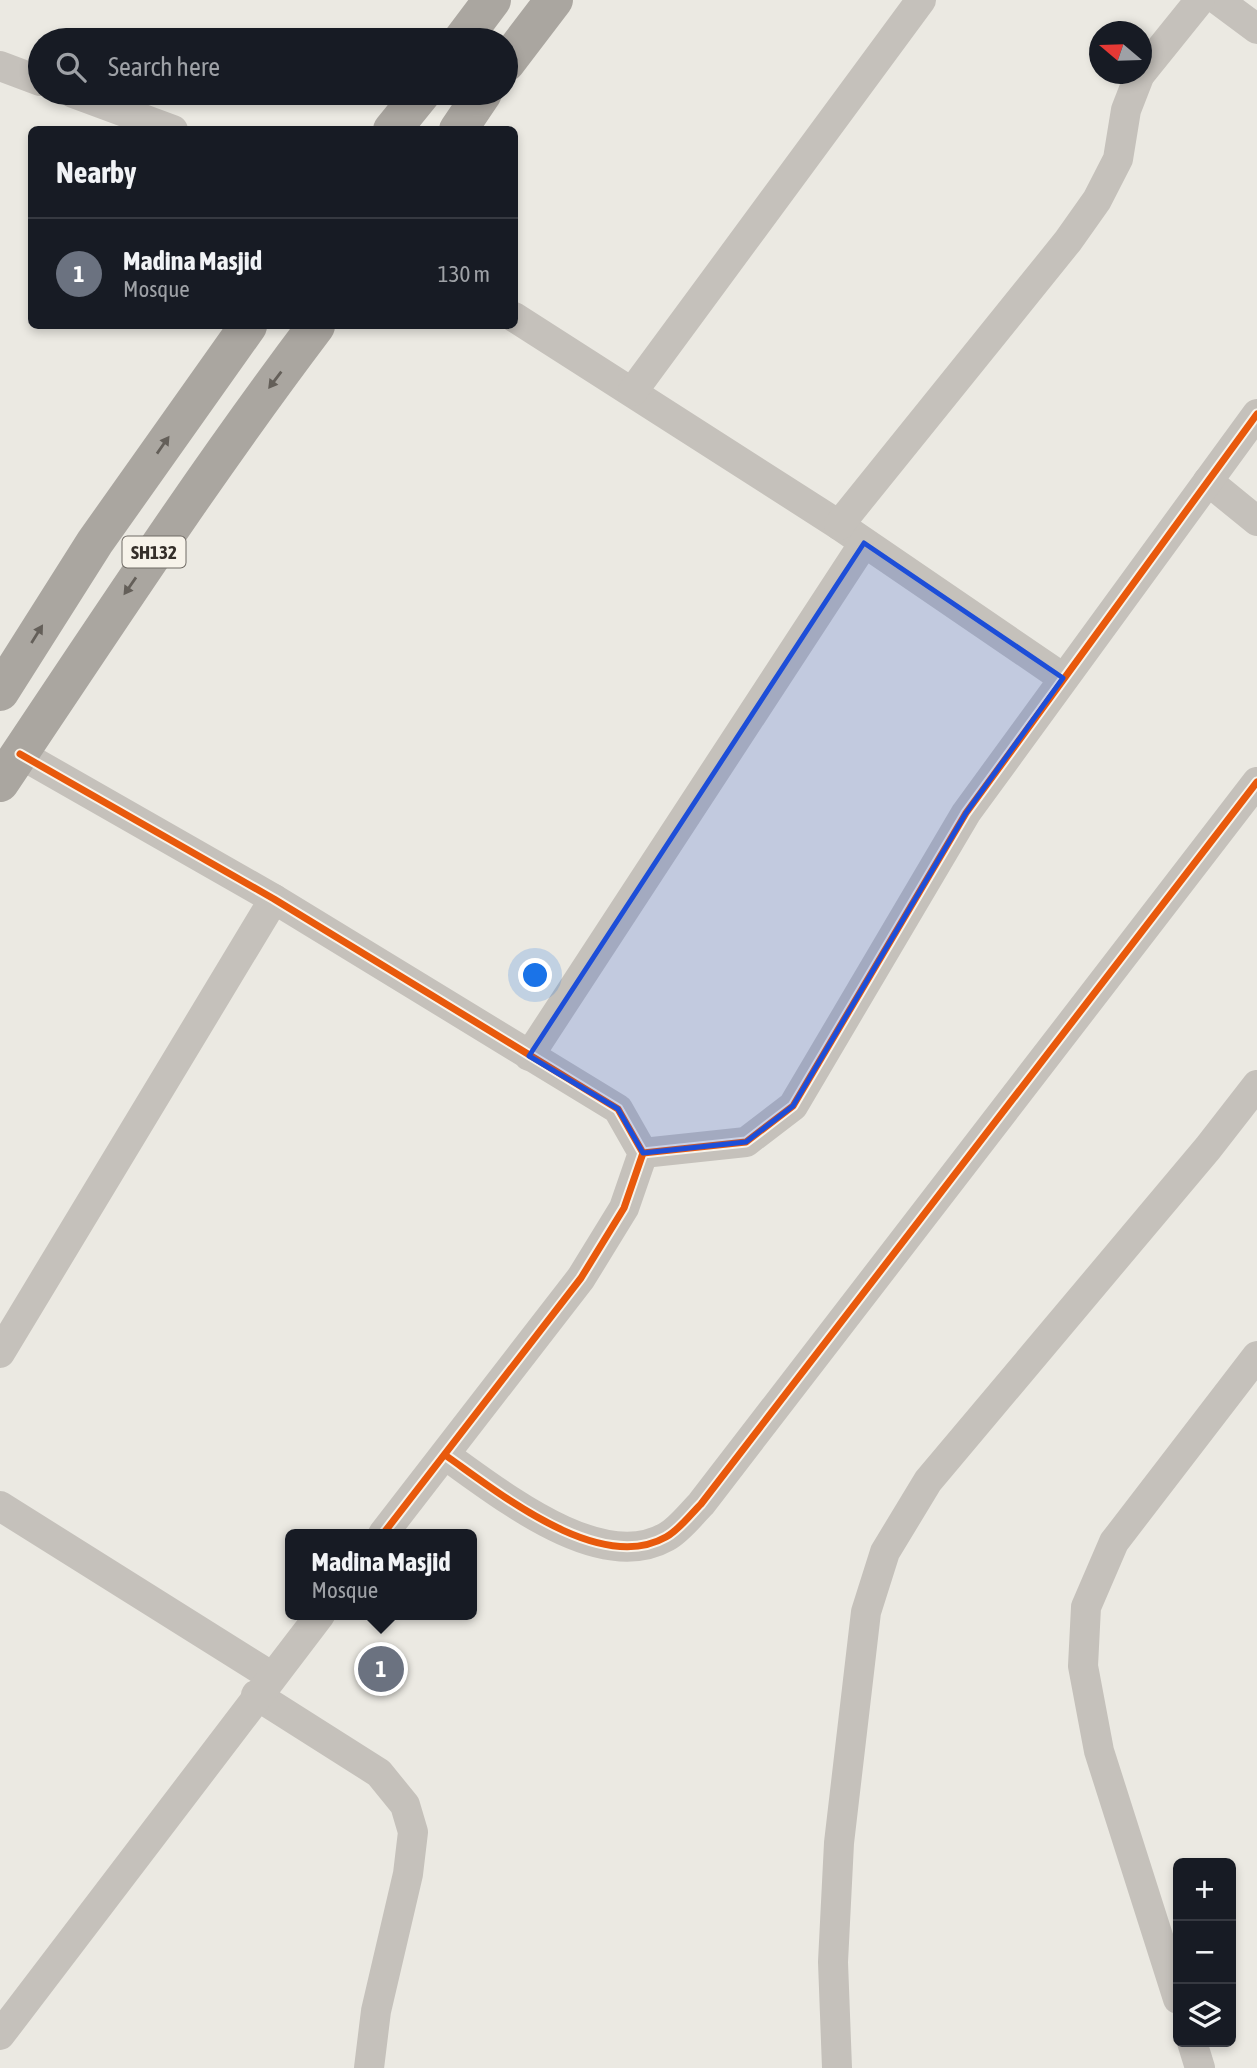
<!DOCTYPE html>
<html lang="en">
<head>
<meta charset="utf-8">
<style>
	:root { --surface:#171b24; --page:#242831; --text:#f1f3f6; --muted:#9ea1a6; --line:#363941; --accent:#8c9099 }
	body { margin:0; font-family:"Asap Condensed",sans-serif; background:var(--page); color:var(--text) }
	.controls { position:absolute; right:21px; bottom:21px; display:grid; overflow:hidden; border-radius:10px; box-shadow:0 4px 10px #0003 }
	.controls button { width:63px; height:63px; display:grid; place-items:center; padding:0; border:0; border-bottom:2px solid var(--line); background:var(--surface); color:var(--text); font:35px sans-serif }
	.compass { position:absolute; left:1089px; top:21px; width:63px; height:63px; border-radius:50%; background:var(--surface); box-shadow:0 4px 10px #0003; rotate:289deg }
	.you { position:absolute; left:536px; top:976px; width:24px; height:24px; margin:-18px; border:5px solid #fff; border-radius:50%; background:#1a73e8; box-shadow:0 0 0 10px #1a73e833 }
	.badge { display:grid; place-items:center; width:46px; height:46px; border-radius:50%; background:var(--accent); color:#fff; font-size:23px; font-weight:700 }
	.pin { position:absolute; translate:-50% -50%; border:4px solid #fff; box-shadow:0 2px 7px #0006 }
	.popup { position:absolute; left:285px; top:1529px; width:192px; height:91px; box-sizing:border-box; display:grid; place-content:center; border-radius:10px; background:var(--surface); filter:drop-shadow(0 2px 5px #0005); font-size:23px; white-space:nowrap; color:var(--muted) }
	.popup b { font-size:26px; color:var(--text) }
	.popup::after { content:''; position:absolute; left:50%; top:100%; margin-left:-14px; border:14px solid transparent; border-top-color:var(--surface) }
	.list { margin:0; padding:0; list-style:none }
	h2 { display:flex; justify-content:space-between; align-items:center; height:91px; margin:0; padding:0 28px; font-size:30px }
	h2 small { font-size:23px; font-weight:400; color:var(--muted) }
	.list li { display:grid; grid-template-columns:46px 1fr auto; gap:21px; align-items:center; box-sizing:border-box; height:112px; padding:0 28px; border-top:2px solid var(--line) }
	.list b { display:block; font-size:26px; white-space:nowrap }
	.list p { margin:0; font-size:23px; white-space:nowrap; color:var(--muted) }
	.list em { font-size:23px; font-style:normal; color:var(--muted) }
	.icon { flex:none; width:38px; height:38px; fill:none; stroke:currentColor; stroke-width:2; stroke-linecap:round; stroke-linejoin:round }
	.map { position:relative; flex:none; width:1257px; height:2068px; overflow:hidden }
	.search { position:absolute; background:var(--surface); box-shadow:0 4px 10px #0003; left:28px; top:28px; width:490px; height:77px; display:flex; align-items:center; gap:18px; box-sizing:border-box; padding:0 24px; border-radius:38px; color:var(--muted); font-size:26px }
	.panel { position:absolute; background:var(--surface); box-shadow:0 4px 10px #0003; left:28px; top:126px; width:490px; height:203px; border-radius:10px }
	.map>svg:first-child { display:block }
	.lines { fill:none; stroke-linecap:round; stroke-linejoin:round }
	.street { stroke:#c5c1bb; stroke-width:30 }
	.primary { stroke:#aaa6a0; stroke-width:38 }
	.cycleway-casing { stroke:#f7f3ea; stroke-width:11 }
	.cycleway { stroke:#e8590c; stroke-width:7 }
	.oneway { fill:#645f59 }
	.marked { fill:#1d4ed8; fill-opacity:0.2; stroke:#1d4ed8; stroke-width:5; stroke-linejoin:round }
	.labels { text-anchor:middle; stroke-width:5; stroke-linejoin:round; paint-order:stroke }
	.shield { fill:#f7f3ea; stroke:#6f6a64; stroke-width:2 }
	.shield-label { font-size:19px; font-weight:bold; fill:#352f2a }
</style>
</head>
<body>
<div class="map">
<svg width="1257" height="2068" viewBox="0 0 1257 2068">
	<rect width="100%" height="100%" fill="#ebe9e2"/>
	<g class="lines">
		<g class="street">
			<polyline points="1218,0 1257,29"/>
			<polyline points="0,66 40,81"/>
			<polyline points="1142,72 1200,0"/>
			<polyline points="73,93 173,130"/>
			<polyline points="514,317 839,525 1063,678"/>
			<polyline points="633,391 921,0"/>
			<polyline points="1208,481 1257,521"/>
			<polyline points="839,525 1068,241 1097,200 1118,159 1126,110 1140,74"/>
			<polyline points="20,754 274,899 618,1109 643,1153 624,1208 581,1278 383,1534"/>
			<polyline points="529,1056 864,543"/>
			<polyline points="643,1153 746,1142 793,1106 966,813 1257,414"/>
			<polyline points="0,1353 274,899"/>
			<path d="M445,1455C498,1492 599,1575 666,1537C679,1530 691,1514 701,1504L1257,782"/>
			<polyline points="0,1506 271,1676"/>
			<polyline points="256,1695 379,1773 405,1805 413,1832 408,1874 376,2011 369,2068"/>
			<polyline points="1178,1999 1099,1751 1083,1666 1086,1607 1114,1542 1257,1356"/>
			<polyline points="0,2035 320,1615"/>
			<polyline points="1192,2042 1200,2068"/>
			<polyline points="837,2068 833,1962 839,1843 866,1612 885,1552 928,1481 1208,1148 1257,1085"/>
		</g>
		<g class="primary">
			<polyline points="462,40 492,0"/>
			<polyline points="506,63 554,0"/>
			<polyline points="392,130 422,93"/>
			<polyline points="458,130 483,93"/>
			<polyline points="0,692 95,542 248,326"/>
			<path d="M0,783C103,629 204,474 316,326"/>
		</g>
		<g class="cycleway-casing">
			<g id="cycleway">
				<polyline points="20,754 274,899 618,1109 643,1153 624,1208 581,1278 383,1534"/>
				<polyline points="643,1153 746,1142 793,1106 966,813 1257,414"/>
				<path d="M445,1455C498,1492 599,1575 666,1537C679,1530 691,1514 701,1504L1257,782"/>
			</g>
		</g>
		<use href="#cycleway" class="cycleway"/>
	</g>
	<defs><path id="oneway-solid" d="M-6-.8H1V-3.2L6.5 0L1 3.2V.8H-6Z" transform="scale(1.75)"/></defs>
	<g class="oneway">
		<use href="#oneway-solid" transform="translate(275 380) rotate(127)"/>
		<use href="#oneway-solid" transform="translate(163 445) rotate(-55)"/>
		<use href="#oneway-solid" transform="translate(130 586) rotate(125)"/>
		<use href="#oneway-solid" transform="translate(37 634) rotate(-58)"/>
	</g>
	<path class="marked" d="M864,543L1063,678L966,813L793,1106L746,1142L643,1153L618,1109L529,1056Z"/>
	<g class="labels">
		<rect class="shield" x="122.5" y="536.5" width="63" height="31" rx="5"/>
		<g class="shield-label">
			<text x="154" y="559">SH132</text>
		</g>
	</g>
</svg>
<div class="controls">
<button>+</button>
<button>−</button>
<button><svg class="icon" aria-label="layers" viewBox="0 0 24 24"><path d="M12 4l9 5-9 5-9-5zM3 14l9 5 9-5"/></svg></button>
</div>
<svg class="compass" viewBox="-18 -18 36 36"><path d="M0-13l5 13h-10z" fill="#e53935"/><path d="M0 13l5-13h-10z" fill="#9ea1a6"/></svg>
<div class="you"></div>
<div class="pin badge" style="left:381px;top:1669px;background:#6b7280">1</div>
<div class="popup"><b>Madina Masjid</b>Mosque</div>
<div class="search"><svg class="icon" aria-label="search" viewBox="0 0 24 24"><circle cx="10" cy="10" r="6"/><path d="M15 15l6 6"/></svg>Search here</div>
<section class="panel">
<h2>Nearby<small></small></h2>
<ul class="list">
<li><span class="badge" style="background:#6b7280">1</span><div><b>Madina Masjid</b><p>Mosque</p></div><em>130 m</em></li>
</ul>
</section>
</div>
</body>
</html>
